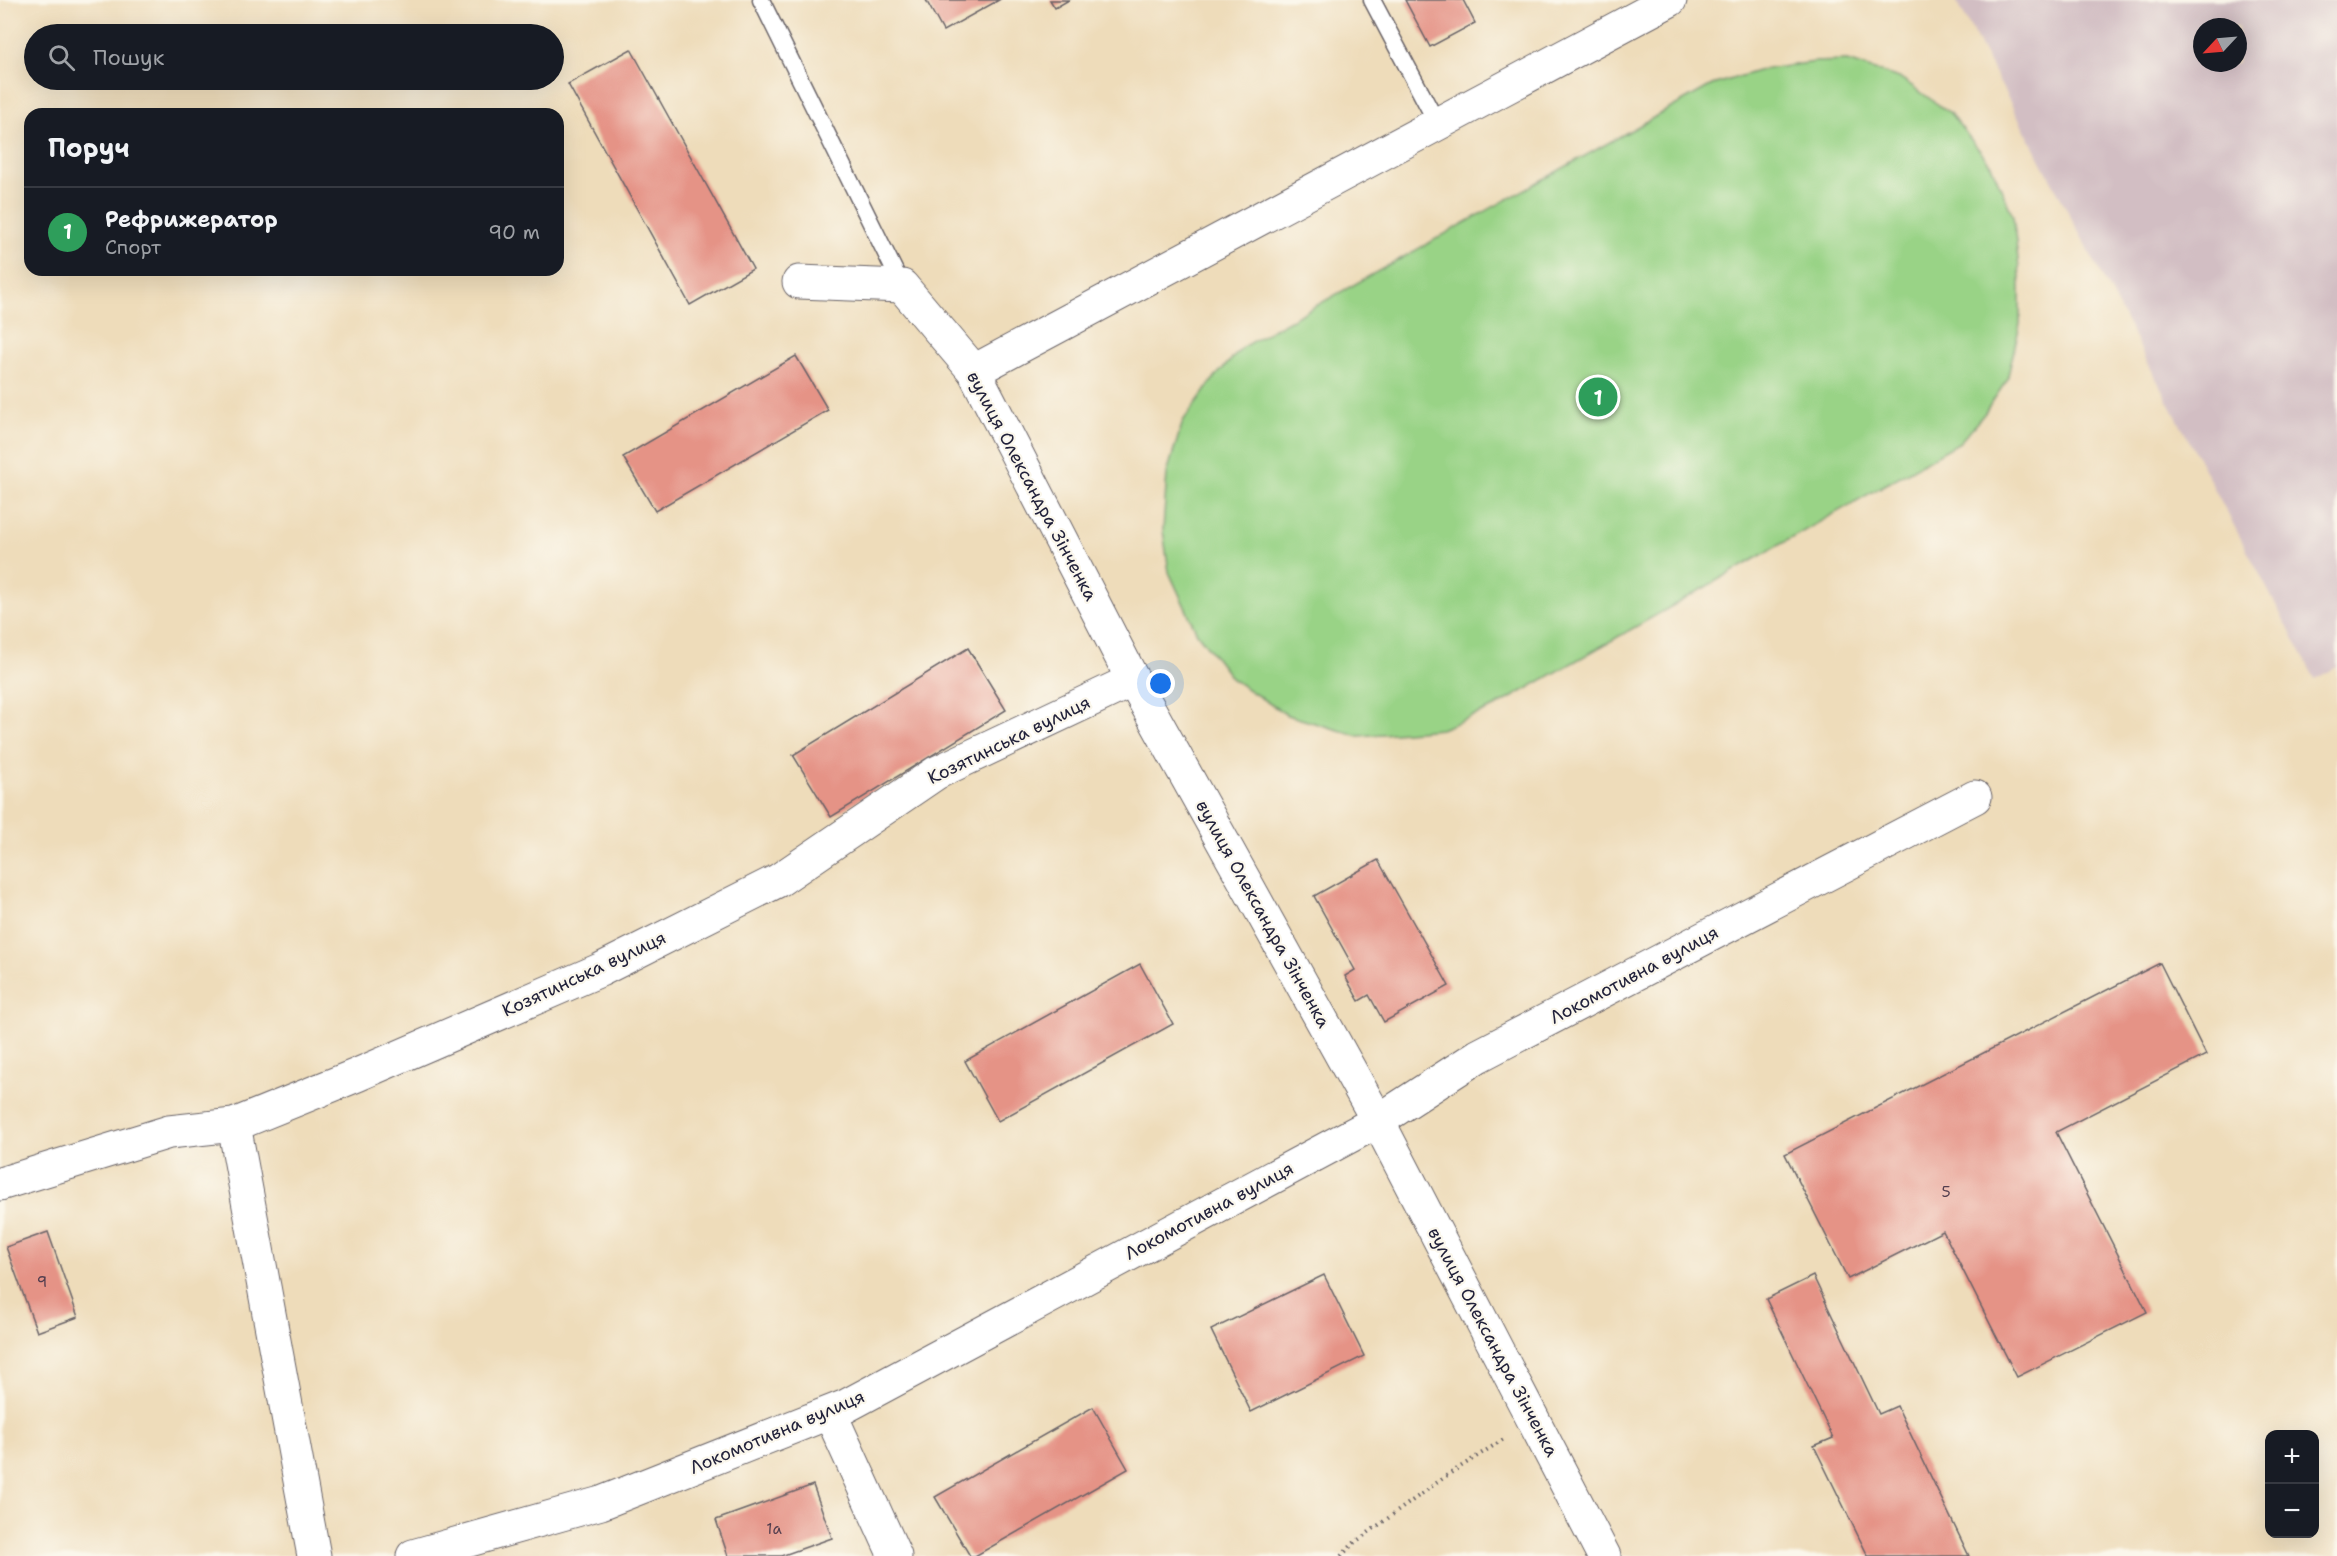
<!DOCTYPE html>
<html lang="uk">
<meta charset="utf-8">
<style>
body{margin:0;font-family:"Shantell Sans",sans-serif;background:#20242c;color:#f1f3f6}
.controls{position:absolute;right:18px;bottom:18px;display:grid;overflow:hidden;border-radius:12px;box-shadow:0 6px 24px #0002}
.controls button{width:54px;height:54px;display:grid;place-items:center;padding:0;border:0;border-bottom:2px solid #363941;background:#171b24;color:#f1f3f6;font:30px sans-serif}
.compass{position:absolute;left:2193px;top:18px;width:54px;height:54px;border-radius:50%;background:#171b24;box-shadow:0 6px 24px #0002;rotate:244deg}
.you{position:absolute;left:1161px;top:684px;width:21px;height:21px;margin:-15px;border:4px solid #fff;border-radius:50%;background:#1a73e8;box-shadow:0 0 0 9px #1a73e833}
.badge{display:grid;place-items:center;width:39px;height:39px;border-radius:50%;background:#d690ce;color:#fff;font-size:20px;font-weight:700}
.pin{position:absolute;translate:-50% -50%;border:3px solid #fff;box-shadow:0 2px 6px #0006}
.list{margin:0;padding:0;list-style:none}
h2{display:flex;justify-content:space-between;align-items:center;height:78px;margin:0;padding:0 24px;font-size:26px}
h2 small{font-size:20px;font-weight:400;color:#9ea1a6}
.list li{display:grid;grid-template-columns:39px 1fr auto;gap:18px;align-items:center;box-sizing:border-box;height:90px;padding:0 24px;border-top:2px solid #363941}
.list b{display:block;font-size:22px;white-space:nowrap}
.list p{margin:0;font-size:20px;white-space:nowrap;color:#9ea1a6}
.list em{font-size:20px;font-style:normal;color:#9ea1a6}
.icon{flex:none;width:33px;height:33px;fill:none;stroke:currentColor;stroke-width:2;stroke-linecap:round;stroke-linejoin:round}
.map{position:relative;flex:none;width:2337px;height:1556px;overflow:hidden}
.search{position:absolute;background:#171b24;box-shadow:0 6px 24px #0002;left:24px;top:24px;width:540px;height:66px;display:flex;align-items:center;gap:15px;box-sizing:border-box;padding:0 21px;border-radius:33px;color:#9ea1a6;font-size:22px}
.panel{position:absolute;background:#171b24;box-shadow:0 6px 24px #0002;left:24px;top:108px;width:540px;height:168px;border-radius:18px}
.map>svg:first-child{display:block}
.industrial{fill:#d2bec3;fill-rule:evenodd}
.green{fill:#99d386;stroke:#5e7a60;stroke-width:1.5}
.building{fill:#e59386}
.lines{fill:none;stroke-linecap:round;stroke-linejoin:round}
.lane-casing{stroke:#696367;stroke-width:19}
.street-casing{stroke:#696367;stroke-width:35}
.path{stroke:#696367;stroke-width:4;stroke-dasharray:1.5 4.5;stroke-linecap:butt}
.lane{stroke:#fff;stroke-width:16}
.street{stroke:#fff;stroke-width:33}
.labels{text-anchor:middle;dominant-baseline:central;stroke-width:4.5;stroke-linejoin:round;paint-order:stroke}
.number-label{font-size:15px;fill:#533e4e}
.street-label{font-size:18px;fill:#22223b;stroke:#fbf7ec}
</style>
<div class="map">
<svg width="2337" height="1556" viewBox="0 0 2337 1556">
<rect width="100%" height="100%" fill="#fbf7ec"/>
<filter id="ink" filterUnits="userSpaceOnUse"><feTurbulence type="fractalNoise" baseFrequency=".0167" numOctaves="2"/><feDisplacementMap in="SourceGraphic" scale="12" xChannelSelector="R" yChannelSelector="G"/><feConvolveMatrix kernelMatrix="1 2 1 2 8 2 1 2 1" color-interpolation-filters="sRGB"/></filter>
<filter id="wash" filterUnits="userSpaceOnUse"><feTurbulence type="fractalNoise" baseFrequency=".008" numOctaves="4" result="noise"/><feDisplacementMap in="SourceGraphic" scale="24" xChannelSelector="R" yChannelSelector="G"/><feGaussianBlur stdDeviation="1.35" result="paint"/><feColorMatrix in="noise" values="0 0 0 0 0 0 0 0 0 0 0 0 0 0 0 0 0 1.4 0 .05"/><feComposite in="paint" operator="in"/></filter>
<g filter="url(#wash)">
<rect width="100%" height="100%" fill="#eedcba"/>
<path class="industrial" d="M1956,0H2337V667L2315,679ZM2202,27H2238V63H2202Z"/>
<polygon class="green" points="1847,61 1902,79 1950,113 1991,165 2013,216 2020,277 2020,324 2007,380 1984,414 1960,442 1495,707 1441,729 1359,736 1287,715 1232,679 1197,633 1169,572 1163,530 1167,473 1183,421 1215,377 1244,346 1712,85 1761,70 1814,62"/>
<g id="blocks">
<g class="building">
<polygon points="926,0 999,0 943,31"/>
<polygon points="1050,0 1069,0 1055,8"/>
<polygon points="1405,0 1463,0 1475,23 1430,47"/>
<polygon points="631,49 753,269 690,305 568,84"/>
<polygon points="796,356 828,410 655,511 623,457"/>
<polygon points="968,648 1006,710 831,817 793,755"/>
<polygon points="1378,860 1449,986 1384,1022 1369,995 1359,1001 1345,976 1355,970 1314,896"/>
<polygon points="2160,963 2206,1055 2056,1132 2147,1312 2017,1377 1943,1231 1848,1279 1785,1154"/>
<polygon points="1140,964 1173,1024 998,1121 965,1061"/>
<polygon points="48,1232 78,1317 37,1332 6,1247"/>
<polygon points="1324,1275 1364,1356 1251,1412 1211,1330"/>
<polygon points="1813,1276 1879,1414 1897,1406 1969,1556 1868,1556 1814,1446 1833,1438 1766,1299"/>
<polygon points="1093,1407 1128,1469 975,1556 970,1556 935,1497"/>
<polygon points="813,1485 832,1538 781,1556 728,1556 716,1520"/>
</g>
</g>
</g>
<g filter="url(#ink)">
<use href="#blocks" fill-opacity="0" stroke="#696367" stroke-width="1.5"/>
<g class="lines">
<g class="lane-casing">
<g id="lane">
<polyline points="761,0 902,286"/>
<polyline points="1372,0 1438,125"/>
</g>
</g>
<g class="street-casing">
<g id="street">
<polyline points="799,282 902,286 974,371 1133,680 1378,1121 1604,1556"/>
<polyline points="974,371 1670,0"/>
<polyline points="234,1125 314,1556"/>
<polyline points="0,1184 169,1132 234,1125 357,1075 600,970 779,880 936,773 1133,680"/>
<polyline points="830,1413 895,1556"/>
<polyline points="413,1556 601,1503 846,1406 1378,1121 1478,1056 1975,797"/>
</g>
</g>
<polyline class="path" points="1341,1556 1354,1543 1446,1476 1504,1439"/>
<use href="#lane" class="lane"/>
<use href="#street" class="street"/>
</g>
</g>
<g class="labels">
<g class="number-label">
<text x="1946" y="1192">5</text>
<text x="42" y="1282">9</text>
<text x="774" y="1529">1а</text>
</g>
<g class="street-label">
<text transform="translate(1032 486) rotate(62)">вулиця Олександра Зінченка</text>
<text transform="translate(1009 740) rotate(-26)">Козятинська вулиця</text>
<text transform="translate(1263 914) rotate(61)">вулиця Олександра Зінченка</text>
<text transform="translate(584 974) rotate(-25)">Козятинська вулиця</text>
<text transform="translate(1634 975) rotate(-28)">Локомотивна вулиця</text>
<text transform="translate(1209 1211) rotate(-28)">Локомотивна вулиця</text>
<text transform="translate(1493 1342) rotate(62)">вулиця Олександра Зінченка</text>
<text transform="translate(777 1432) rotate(-23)">Локомотивна вулиця</text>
</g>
</g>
</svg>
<div class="controls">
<button>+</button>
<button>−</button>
</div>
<svg class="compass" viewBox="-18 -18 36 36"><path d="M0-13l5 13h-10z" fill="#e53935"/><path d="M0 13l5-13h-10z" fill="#9ea1a6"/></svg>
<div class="you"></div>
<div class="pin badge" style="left:1598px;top:397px;background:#2e9e5b">1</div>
<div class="search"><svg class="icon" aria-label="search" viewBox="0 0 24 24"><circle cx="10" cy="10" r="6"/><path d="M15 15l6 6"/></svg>Пошук</div>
<section class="panel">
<h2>Поруч<small></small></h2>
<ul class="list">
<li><span class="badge" style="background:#2e9e5b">1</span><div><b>Рефрижератор</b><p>Спорт</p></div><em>90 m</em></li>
</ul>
</section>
</div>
